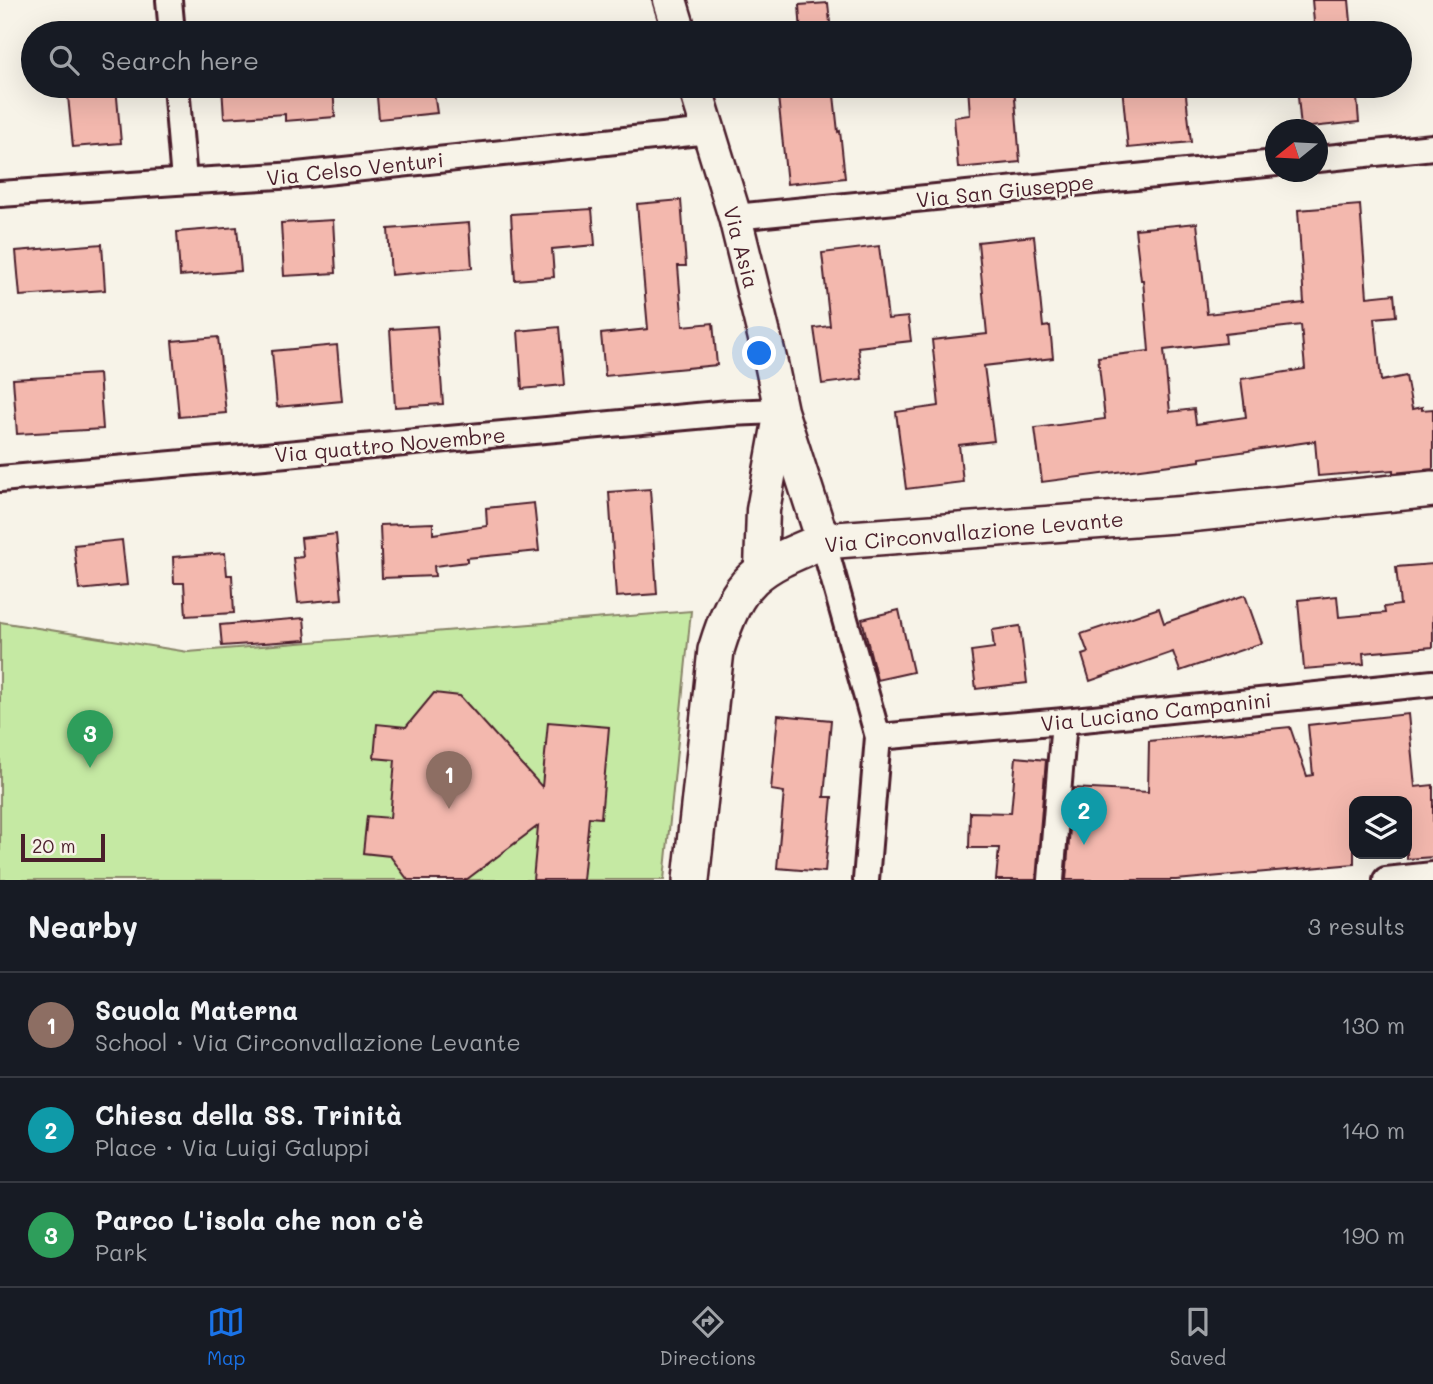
<!DOCTYPE html>
<meta charset="utf-8">
<style>
body{margin:0;font-family:Mali,sans-serif;background:#242831;color:#f1f3f6}
.controls{position:absolute;right:21px;bottom:21px;display:grid;overflow:hidden;border-radius:14px;box-shadow:0 7px 28px #0002}
.controls button{width:63px;height:63px;display:grid;place-items:center;padding:0;border:0;border-bottom:2px solid #363941;background:#171b24;color:#f1f3f6;font:35px sans-serif}
.compass{position:absolute;left:1265px;top:119px;width:63px;height:63px;border-radius:50%;background:#171b24;box-shadow:0 7px 28px #0002;rotate:252deg}
.scale{position:absolute;left:21px;bottom:18px;width:84px;box-sizing:border-box;padding-left:7px;border:4px solid #4a1f2b;border-top:0;font-size:19px;line-height:24px;white-space:nowrap;color:#4a1f2b;-webkit-text-stroke:5px #f7f3e8;paint-order:stroke}
.you{position:absolute;left:760px;top:354px;width:24px;height:24px;margin:-18px;border:5px solid #fff;border-radius:50%;background:#1a73e8;box-shadow:0 0 0 10px #1a73e833}
.badge{display:grid;place-items:center;width:46px;height:46px;border-radius:50%;background:#1a73e8;color:#fff;font-size:23px;font-weight:700}
.pin{position:absolute;translate:-50% -58px;filter:drop-shadow(0 2px 4px #0008)}
.pin::after{content:'';position:absolute;top:37px;width:24px;height:21px;background:inherit;clip-path:polygon(0 0,100% 0,50% 100%)}
.list{margin:0;padding:0;list-style:none}
h2{display:flex;justify-content:space-between;align-items:center;height:91px;margin:0;padding:0 28px;font-size:30px}
h2 small{font-size:23px;font-weight:400;color:#9ea1a6}
.list li{display:grid;grid-template-columns:46px 1fr auto;gap:21px;align-items:center;box-sizing:border-box;height:105px;padding:0 28px;border-top:2px solid #363941}
.list b{display:block;font-size:26px;white-space:nowrap}
.list p{margin:0;font-size:23px;white-space:nowrap;color:#9ea1a6}
.list em{font-size:23px;font-style:normal;color:#9ea1a6}
.icon{flex:none;width:38px;height:38px;fill:none;stroke:currentColor;stroke-width:2;stroke-linecap:round;stroke-linejoin:round}
.map{position:relative;flex:none;width:1433px;height:880px;overflow:hidden}
.search{position:absolute;background:#171b24;box-shadow:0 7px 28px #0002;left:21px;right:21px;top:21px;height:77px;display:flex;align-items:center;gap:18px;box-sizing:border-box;padding:0 24px;border-radius:38px;color:#9ea1a6;font-size:26px}
.sheet{height:406px;background:#171b24}
nav{display:flex;justify-content:space-around;align-items:center;box-sizing:border-box;height:98px;border-top:2px solid #363941;background:#171b24;font-size:19px;color:#9ea1a6}
nav a{display:grid;justify-items:center;gap:4px}
nav .on{color:#1a73e8}
.map>svg:first-child{display:block}
.green{fill:#c5e9a3;stroke:#888467;stroke-width:2}
.building{fill:#f3b8ae;stroke:#4a1f2b;stroke-width:2;fill-rule:evenodd}
.lines{fill:none;stroke-linecap:round;stroke-linejoin:round}
.minor-casing{stroke:#4a1f2b;stroke-width:30}
.tertiary-casing{stroke:#4a1f2b;stroke-width:37}
.secondary-casing{stroke:#4a1f2b;stroke-width:40}
.minor{stroke:#f7f3e8;stroke-width:24}
.tertiary{stroke:#f7f3e8;stroke-width:32}
.secondary{stroke:#f7f3e8;stroke-width:35}
.labels{text-anchor:middle;dominant-baseline:central;stroke-width:5;stroke-linejoin:round;paint-order:stroke}
.street-label{font-size:21px;fill:#4a1f2b;stroke:#f7f3e8}
</style>
<div class="map">
<svg width="1433" height="880" viewBox="0 0 1433 880">
<rect width="100%" height="100%" fill="#f7f3e8"/>
<filter id="ink" filterUnits="userSpaceOnUse"><feTurbulence type="fractalNoise" baseFrequency=".0143" numOctaves="2"/><feDisplacementMap in="SourceGraphic" scale="14" xChannelSelector="R" yChannelSelector="G"/><feConvolveMatrix kernelMatrix="1 2 1 2 8 2 1 2 1" color-interpolation-filters="sRGB"/></filter>
<g filter="url(#ink)">
<polygon class="green" points="691,611 664,880 0,880 0,622 188,652"/>
<g class="building">
<polygon points="1312,0 1349,0 1352,33 1315,33"/>
<polygon points="828,3 831,33 801,33 799,5"/>
<polygon points="67,86 116,86 121,143 73,147"/>
<polygon points="222,86 333,86 335,117 285,121 285,114 224,118"/>
<polygon points="376,86 433,86 437,113 379,119"/>
<polygon points="777,86 833,86 838,132 840,131 845,178 787,184"/>
<polygon points="968,86 1014,86 1020,162 958,168 954,117 970,115"/>
<polygon points="1122,86 1185,86 1191,142 1128,148"/>
<polygon points="1297,86 1356,86 1359,122 1301,128"/>
<polygon points="681,200 686,266 678,266 683,326 713,323 717,365 605,376 601,334 648,329 637,204"/>
<path d="M1360,205L1367,297L1394,294L1396,316L1375,318L1381,381L1406,376L1412,409L1422,407V410L1433,409V469L1393,473V470L1318,476L1315,441L1200,458V461L1042,482L1035,428L1105,419L1098,357L1149,351L1143,280H1141L1135,229L1197,223L1207,314L1304,303L1298,210ZM1301,325L1305,369L1241,379L1246,417L1196,424L1194,409L1170,412L1164,350L1226,343L1225,334Z"/>
<polygon points="592,209 595,245 552,249 554,277 515,280 511,214"/>
<polygon points="333,220 336,273 284,276 281,223"/>
<polygon points="469,223 472,268 391,275 388,229"/>
<polygon points="237,227 241,271 180,276 177,232"/>
<polygon points="1034,236 1043,327 1050,326 1053,358 984,366 994,441 959,445 963,482 906,489 896,412 939,406 932,340 987,334 978,242"/>
<polygon points="102,244 105,290 20,296 16,251"/>
<polygon points="879,246 888,319 908,317 911,341 858,347 862,379 822,384 814,328 830,326 822,253"/>
<polygon points="437,326 443,404 395,407 390,329"/>
<polygon points="559,327 564,385 522,389 518,331"/>
<polygon points="218,337 226,413 179,417 172,341"/>
<polygon points="337,345 342,401 277,407 272,351"/>
<polygon points="99,374 103,429 17,434 13,379"/>
<polygon points="650,489 657,594 616,597 609,492"/>
<polygon points="534,503 539,551 467,558 467,562 434,566 435,576 382,578 380,525 433,523 433,534 487,526 486,508"/>
<polygon points="336,534 342,599 298,603 293,558 303,557 301,538"/>
<polygon points="122,540 127,585 79,590 74,545"/>
<polygon points="225,553 227,575 232,575 234,613 186,616 184,583 174,583 173,557"/>
<polygon points="1433,564 1433,647 1363,653 1364,664 1304,669 1298,600 1337,596 1339,617 1385,613 1384,607 1400,605 1396,567"/>
<polygon points="1245,595 1262,643 1180,671 1173,652 1090,681 1082,655 1088,653 1081,634 1159,608 1164,623"/>
<polygon points="899,610 913,672 877,680 862,619"/>
<polygon points="304,618 306,640 222,646 220,625"/>
<polygon points="1020,626 1027,683 976,689 971,651 994,648 992,630"/>
<polygon points="434,693 460,696 542,787 548,722 609,727 601,818 589,817 583,880 533,880 538,826 466,880 408,880 390,856 363,853 367,816 390,818 395,760 374,758 377,724 406,727"/>
<polygon points="1408,714 1415,787 1433,785 1433,857 1407,859 1407,801 1354,801 1354,864 1176,880 1066,880 1073,788 1148,792 1149,741 1290,727 1307,776 1313,775 1308,725"/>
<polygon points="778,715 831,720 824,797 832,797 825,872 777,868 784,792 771,790"/>
<polygon points="1016,757 1046,760 1036,880 996,880 999,848 969,848 970,812 1011,813"/>
</g>
<g class="lines">
<g class="minor-casing">
<g id="minor">
<polyline points="169,0 172,33"/>
<polyline points="176,86 184,181"/>
<polyline points="1318,159 1433,147"/>
<polyline points="0,194 176,182 297,175 709,131"/>
<polyline points="735,217 1276,163"/>
<polyline points="0,479 265,456 729,413 781,411"/>
<polyline points="823,541 878,737 866,880"/>
<polyline points="878,737 1064,721 1433,683"/>
<polyline points="1051,880 1064,721"/>
<polyline points="1386,880 1433,875"/>
</g>
</g>
<g class="tertiary-casing">
<g id="tertiary">
<polyline points="670,0 680,33"/>
<polyline points="695,86 735,217 771,363 781,411 823,541"/>
<polyline points="761,570 763,510 780,416"/>
</g>
</g>
<g class="secondary-casing">
<path id="secondary" d="M691,880L716,650C738,578 756,568 823,541L1188,514L1433,489"/>
</g>
<use href="#minor" class="minor"/>
<use href="#tertiary" class="tertiary"/>
<use href="#secondary" class="secondary"/>
</g>
</g>
<g class="labels">
<g class="street-label">
<text transform="translate(355 168) rotate(-6)">Via Celso Venturi</text>
<text transform="translate(1005 190) rotate(-6)">Via San Giuseppe</text>
<text transform="translate(742 247) rotate(75)">Via Asia</text>
<text transform="translate(390 444) rotate(-5)">Via quattro Novembre</text>
<text transform="translate(974 531) rotate(-5)">Via Circonvallazione Levante</text>
<text transform="translate(1156 711) rotate(-6)">Via Luciano Campanini</text>
</g>
</g>
</svg>
<div class="controls">
<button><svg class="icon" aria-label="layers" viewBox="0 0 24 24"><path d="M12 4l9 5-9 5-9-5zM3 14l9 5 9-5"/></svg></button>
</div>
<svg class="compass" viewBox="-18 -18 36 36"><path d="M0-13l5 13h-10z" fill="#e53935"/><path d="M0 13l5-13h-10z" fill="#9ea1a6"/></svg>
<div class="scale">20 m</div>
<div class="you"></div>
<div class="pin badge" style="left:449px;top:809px;background:#8d6e63">1</div>
<div class="pin badge" style="left:1084px;top:845px;background:#0f9aa8">2</div>
<div class="pin badge" style="left:90px;top:768px;background:#2e9e5b">3</div>
<div class="search"><svg class="icon" aria-label="search" viewBox="0 0 24 24"><circle cx="10" cy="10" r="6"/><path d="M15 15l6 6"/></svg>Search here</div>
</div>
<section class="sheet">
<h2>Nearby<small>3 results</small></h2>
<ul class="list">
<li><span class="badge" style="background:#8d6e63">1</span><div><b>Scuola Materna</b><p>School · Via Circonvallazione Levante</p></div><em>130 m</em></li>
<li><span class="badge" style="background:#0f9aa8">2</span><div><b>Chiesa della SS. Trinità</b><p>Place · Via Luigi Galuppi</p></div><em>140 m</em></li>
<li><span class="badge" style="background:#2e9e5b">3</span><div><b>Parco L'isola che non c'è</b><p>Park</p></div><em>190 m</em></li>
</ul>
</section>
<nav>
<a class="on"><svg class="icon" aria-label="map" viewBox="0 0 24 24"><path d="M3 6l6-2 6 2 6-2v14l-6 2-6-2-6 2zM9 4v14M15 6v14"/></svg>Map</a>
<a><svg class="icon" aria-label="directions" viewBox="0 0 24 24"><path d="M12 3l9 9-9 9-9-9zM9 14v-3h6M13 9l2 2-2 2"/></svg>Directions</a>
<a><svg class="icon" aria-label="saved" viewBox="0 0 24 24"><path d="M7 4h10v16l-5-4-5 4z"/></svg>Saved</a>
</nav>
